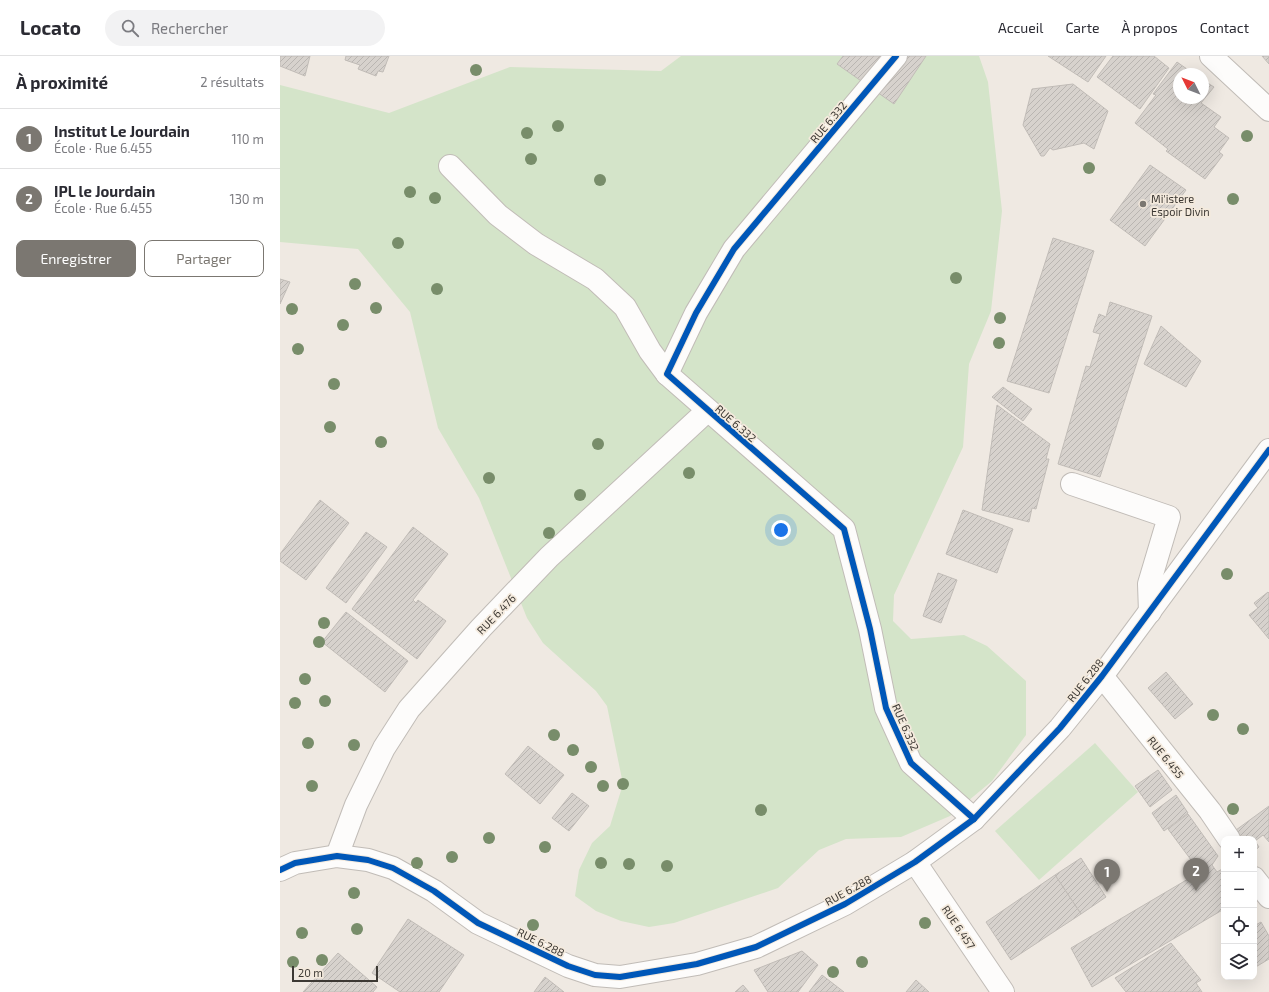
<!DOCTYPE html>
<html lang="fr">
<meta charset="utf-8">
<style>
body{margin:0;font-family:"Exo 2",sans-serif;background:#f2f2f3;color:#2b2b33}
.controls{position:absolute;right:12px;bottom:12px;display:grid;overflow:hidden;border-radius:8px;box-shadow:0 4px 16px #0002}
.controls button{width:36px;height:36px;display:grid;place-items:center;padding:0;border:0;border-bottom:1px solid #e1e1e2;background:#fff;color:#2b2b33;font:20px sans-serif}
.compass{position:absolute;left:893px;top:12px;width:36px;height:36px;border-radius:50%;background:#fff;box-shadow:0 4px 16px #0002;rotate:312deg}
.scale{position:absolute;left:12px;bottom:10px;width:86px;box-sizing:border-box;padding-left:4px;border:2px solid #3d3934;border-top:0;font-size:11px;line-height:14px;white-space:nowrap;color:#3d3934;-webkit-text-stroke:3px #f4eadd;paint-order:stroke}
.you{position:absolute;left:501px;top:474px;width:14px;height:14px;margin:-10px;border:3px solid #fff;border-radius:50%;background:#1a73e8;box-shadow:0 0 0 6px #1a73e833}
.badge{display:grid;place-items:center;width:26px;height:26px;border-radius:50%;background:#7b7771;color:#fff;font-size:13px;font-weight:700}
.pin{position:absolute;translate:-50% -33px;filter:drop-shadow(0 1px 2px #0008)}
.pin::after{content:'';position:absolute;top:21px;width:14px;height:12px;background:inherit;clip-path:polygon(0 0,100% 0,50% 100%)}
.list{margin:0;padding:0;list-style:none}
h2{display:flex;justify-content:space-between;align-items:center;height:52px;margin:0;padding:0 16px;font-size:17px}
h2 small{font-size:13px;font-weight:400;color:#7c7c81}
.list li{display:grid;grid-template-columns:26px 1fr auto;gap:12px;align-items:center;box-sizing:border-box;height:60px;padding:0 16px;border-top:1px solid #e1e1e2}
.list b{display:block;font-size:15px;white-space:nowrap}
.list p{margin:0;font-size:13px;white-space:nowrap;color:#7c7c81}
.list em{font-size:13px;font-style:normal;color:#7c7c81}
.actions{display:flex;gap:8px;padding:12px 16px}
.actions a{flex:1;padding:9px 0;border:1px solid #7b7771;border-radius:8px;text-align:center;font-size:14px;color:#7b7771}
.actions .main{background:#7b7771;color:#fff}
.icon{flex:none;width:22px;height:22px;fill:none;stroke:currentColor;stroke-width:2;stroke-linecap:round;stroke-linejoin:round}
.map{position:relative;flex:none;width:989px;height:936px;overflow:hidden}
header{display:flex;align-items:center;gap:24px;box-sizing:border-box;height:56px;padding:0 20px;background:#fff;border-bottom:1px solid #e1e1e2}
header strong{font-size:19px}
nav{display:flex;gap:22px;margin-inline-start:auto;font-size:14px}
.search{width:280px;height:36px;background:#f2f2f3;display:flex;align-items:center;gap:10px;box-sizing:border-box;padding:0 14px;border-radius:22px;color:#7c7c81;font-size:15px}
main{display:flex}
aside{flex:1;background:#fff}
.map>svg:first-child{display:block}
.green{fill:#d4e4c9}
.building{fill:url(#building-hatch);stroke:#c1bcb7}
.lines{fill:none;stroke-linecap:round;stroke-linejoin:round}
.minor-casing{stroke:#c1bcb7;stroke-width:24}
.minor{stroke:#fdfcfb;stroke-width:22}
.cycleway-casing{stroke:#f4eadd;stroke-width:8}
.cycleway{stroke:#0057b8;stroke-width:6}
.tree{fill:#788d6a}
.poi-dot{fill:#7b7771;stroke:#f4eadd;stroke-width:1.5}
.labels{text-anchor:middle;dominant-baseline:central;stroke-width:3.5;stroke-linejoin:round;paint-order:stroke}
.street-label{font-size:11px;fill:#3d3934;stroke:#f4eadd}
.poi-label{font-size:11px;fill:#3d3934;stroke:#f4eadd;text-anchor:start}
</style>
<header>
<strong>Locato</strong>
<div class="search"><svg class="icon" aria-label="search" viewBox="0 0 24 24"><circle cx="10" cy="10" r="6"/><path d="M15 15l6 6"/></svg>Rechercher</div>
<nav><a>Accueil</a><a>Carte</a><a>À propos</a><a>Contact</a></nav>
</header>
<main>
<aside>
<h2>À proximité<small>2 résultats</small></h2>
<ul class="list">
<li><span class="badge">1</span><div><b>Institut Le Jourdain</b><p>École · Rue 6.455</p></div><em>110 m</em></li>
<li><span class="badge">2</span><div><b>IPL le Jourdain</b><p>École · Rue 6.455</p></div><em>130 m</em></li>
</ul>
<div class="actions"><a class="main">Enregistrer</a><a>Partager</a></div>
</aside>
<div class="map">
<svg width="989" height="936" viewBox="0 0 989 936">
<defs>
<pattern id="building-hatch" width="6" height="6" patternUnits="userSpaceOnUse"><rect width="6" height="6" fill="#d7d2cd"/><path d="M-1 1l2-2M0 6l6-6M5 7l2-2" fill="none" stroke="#b9b5b1"/></pattern>
</defs>
<rect width="100%" height="100%" fill="#efe9e2"/>
<g class="green">
<polygon points="401,0 699,0 708,26 722,155 711,255 689,308 683,391 614,539 613,565 631,583 684,579 707,590 746,625 746,679 712,725 670,760 621,781 566,783 539,794 498,832 394,867 369,871 341,865 316,855 295,840 299,814 312,787 330,770 343,728 327,650 316,635 263,587 247,562 199,442 158,372 130,256 78,193 0,186 0,29 109,57 230,11 381,15"/>
<polygon points="815,687 858,736 759,824 715,775"/>
</g>
<g class="building">
<polygon points="0,0 30,0 25,20 0,10"/>
<polygon points="66,0 109,0 103,16 98,15 96,20 78,13 80,9 65,4"/>
<polygon points="563,0 646,0 614,48 557,8"/>
<polygon points="768,0 826,0 808,26"/>
<polygon points="833,0 874,0 889,12 860,53 817,21"/>
<polygon points="982,0 989,0 989,8"/>
<polygon points="897,6 914,18 899,18 899,42 923,42 923,24 934,31 921,47 941,61 934,71 949,82 939,96 943,99 925,123 886,95 888,93 855,67 876,39 873,38"/>
<polygon points="793,28 828,55 814,93 804,87 773,94 770,92 764,100 761,100 743,69 752,33"/>
<polygon points="870,109 906,134 865,190 830,164"/>
<polygon points="773,182 814,195 769,337 727,325"/>
<polygon points="0,223 10,226 0,248"/>
<polygon points="830,246 872,260 820,421 778,408 806,310 810,311 820,278 813,276 819,258 826,261"/>
<polygon points="881,270 921,305 906,331 864,308"/>
<polygon points="723,331 752,353 743,365 712,341"/>
<polygon points="717,349 770,388 766,403 769,403 756,453 752,452 749,466 702,454"/>
<polygon points="40,444 69,467 26,524 0,505 0,498"/>
<polygon points="683,454 733,473 717,517 666,498"/>
<polygon points="133,471 168,498 133,544 136,547 138,544 166,565 137,603 72,553"/>
<polygon points="86,476 107,491 66,547 46,532"/>
<polygon points="658,517 677,524 661,567 643,560"/>
<polygon points="988,536 989,537 989,583 969,559 978,552 974,547"/>
<polygon points="66,556 128,605 105,636 42,586"/>
<polygon points="886,616 913,648 895,663 868,632"/>
<polygon points="248,690 284,719 260,748 225,718"/>
<polygon points="878,714 892,734 870,751 855,730"/>
<polygon points="292,737 309,750 289,775 272,762"/>
<polygon points="896,739 908,757 884,775 872,757"/>
<polygon points="989,750 989,786 983,779 975,785 979,791 974,795 974,783 963,783 956,774"/>
<polygon points="908,758 938,800 932,809 937,816 944,812 944,853 812,931 791,892 920,816 888,773"/>
<polygon points="801,802 826,841 801,858 775,819"/>
<polygon points="775,819 801,858 731,904 706,866"/>
<polygon points="128,863 184,899 159,936 120,936 92,917"/>
<polygon points="981,866 989,880 989,903 974,912 974,870"/>
<polygon points="891,887 921,924 916,927 922,936 846,936 835,922"/>
<polygon points="522,895 538,909 518,936 488,936 474,914"/>
<polygon points="58,897 97,931 93,936 23,936"/>
<polygon points="542,919 564,936 529,936"/>
<polygon points="265,921 284,936 254,936"/>
<polygon points="636,924 649,936 626,936"/>
<polygon points="463,929 469,936 455,936"/>
</g>
<g class="lines">
<g class="minor-casing">
<g id="minor">
<polyline points="616,0 454,193 416,257 387,318 564,473 590,573 606,652 631,707 694,763"/>
<polyline points="931,0 989,54"/>
<polyline points="170,110 218,159 256,188 315,223 345,251 370,295 387,318"/>
<polyline points="792,428 889,461 869,528 870,556"/>
<polyline points="822,620 930,755 949,783"/>
<polyline points="57,800 76,749 104,692 129,653 201,572 269,501 427,355"/>
<polyline points="635,806 723,936"/>
<polyline points="0,814 15,807 57,800 88,804 113,812 154,835 198,867 288,910 315,919 340,921 417,908 476,891 565,848 635,806 694,763 780,672 822,620 989,394"/>
<polyline points="974,822 989,841"/>
</g>
</g>
<use href="#minor" class="minor"/>
<g class="cycleway-casing">
<g id="cycleway">
<polyline points="616,0 454,193 416,257 387,318 564,473 590,573 606,652 631,707 694,763"/>
<polyline points="0,814 15,807 57,800 88,804 113,812 154,835 198,867 288,910 315,919 340,921 417,908 476,891 565,848 635,806 694,763 780,672 822,620 989,394"/>
</g>
</g>
<use href="#cycleway" class="cycleway"/>
</g>
<g class="tree">
<circle cx="196" cy="14" r="6"/>
<circle cx="278" cy="70" r="6"/>
<circle cx="247" cy="77" r="6"/>
<circle cx="967" cy="80" r="6"/>
<circle cx="251" cy="103" r="6"/>
<circle cx="809" cy="112" r="6"/>
<circle cx="320" cy="124" r="6"/>
<circle cx="130" cy="136" r="6"/>
<circle cx="155" cy="142" r="6"/>
<circle cx="953" cy="143" r="6"/>
<circle cx="118" cy="187" r="6"/>
<circle cx="676" cy="222" r="6"/>
<circle cx="75" cy="228" r="6"/>
<circle cx="157" cy="233" r="6"/>
<circle cx="96" cy="252" r="6"/>
<circle cx="12" cy="253" r="6"/>
<circle cx="720" cy="262" r="6"/>
<circle cx="63" cy="269" r="6"/>
<circle cx="719" cy="287" r="6"/>
<circle cx="18" cy="293" r="6"/>
<circle cx="54" cy="328" r="6"/>
<circle cx="50" cy="371" r="6"/>
<circle cx="101" cy="386" r="6"/>
<circle cx="318" cy="388" r="6"/>
<circle cx="409" cy="417" r="6"/>
<circle cx="209" cy="422" r="6"/>
<circle cx="300" cy="439" r="6"/>
<circle cx="269" cy="477" r="6"/>
<circle cx="947" cy="518" r="6"/>
<circle cx="44" cy="567" r="6"/>
<circle cx="39" cy="586" r="6"/>
<circle cx="25" cy="623" r="6"/>
<circle cx="45" cy="645" r="6"/>
<circle cx="15" cy="647" r="6"/>
<circle cx="933" cy="659" r="6"/>
<circle cx="963" cy="673" r="6"/>
<circle cx="274" cy="679" r="6"/>
<circle cx="28" cy="687" r="6"/>
<circle cx="74" cy="689" r="6"/>
<circle cx="293" cy="694" r="6"/>
<circle cx="311" cy="711" r="6"/>
<circle cx="343" cy="728" r="6"/>
<circle cx="32" cy="730" r="6"/>
<circle cx="323" cy="730" r="6"/>
<circle cx="953" cy="753" r="6"/>
<circle cx="481" cy="754" r="6"/>
<circle cx="209" cy="782" r="6"/>
<circle cx="265" cy="791" r="6"/>
<circle cx="172" cy="801" r="6"/>
<circle cx="137" cy="807" r="6"/>
<circle cx="321" cy="807" r="6"/>
<circle cx="349" cy="808" r="6"/>
<circle cx="387" cy="810" r="6"/>
<circle cx="74" cy="837" r="6"/>
<circle cx="645" cy="867" r="6"/>
<circle cx="253" cy="869" r="6"/>
<circle cx="77" cy="873" r="6"/>
<circle cx="22" cy="877" r="6"/>
<circle cx="42" cy="904" r="6"/>
<circle cx="13" cy="906" r="6"/>
<circle cx="582" cy="906" r="6"/>
<circle cx="553" cy="916" r="6"/>
</g>
<circle class="poi-dot" cx="863" cy="148" r="4"/>
<g class="labels">
<g class="street-label">
<text transform="translate(548 66) rotate(-50)">RUE 6.332</text>
<text transform="translate(456 367) rotate(41)">RUE 6.332</text>
<text transform="translate(216 558) rotate(-46)">RUE 6.476</text>
<text transform="translate(805 624) rotate(-52)">RUE 6.288</text>
<text transform="translate(626 671) rotate(66)">RUE 6.332</text>
<text transform="translate(886 701) rotate(51)">RUE 6.455</text>
<text transform="translate(568 834) rotate(-29)">RUE 6.288</text>
<text transform="translate(679 871) rotate(56)">RUE 6.457</text>
<text transform="translate(261 886) rotate(26)">RUE 6.288</text>
</g>
<g class="poi-label">
<text x="871" y="142">Mi'istere<tspan x="871" dy="13">Espoir Divin</tspan></text>
</g>
</g>
</svg>
<div class="controls">
<button>+</button>
<button>−</button>
<button><svg class="icon" aria-label="locate" viewBox="0 0 24 24"><circle cx="12" cy="12" r="6"/><path d="M12 2v4M12 18v4M2 12h4M18 12h4"/></svg></button>
<button><svg class="icon" aria-label="layers" viewBox="0 0 24 24"><path d="M12 4l9 5-9 5-9-5zM3 14l9 5 9-5"/></svg></button>
</div>
<svg class="compass" viewBox="-18 -18 36 36"><path d="M0-13l5 13h-10z" fill="#e53935"/><path d="M0 13l5-13h-10z" fill="#7c7c81"/></svg>
<div class="scale">20 m</div>
<div class="you"></div>
<div class="pin badge" style="left:827px;top:836px">1</div>
<div class="pin badge" style="left:916px;top:835px">2</div>
</div>
</main>
